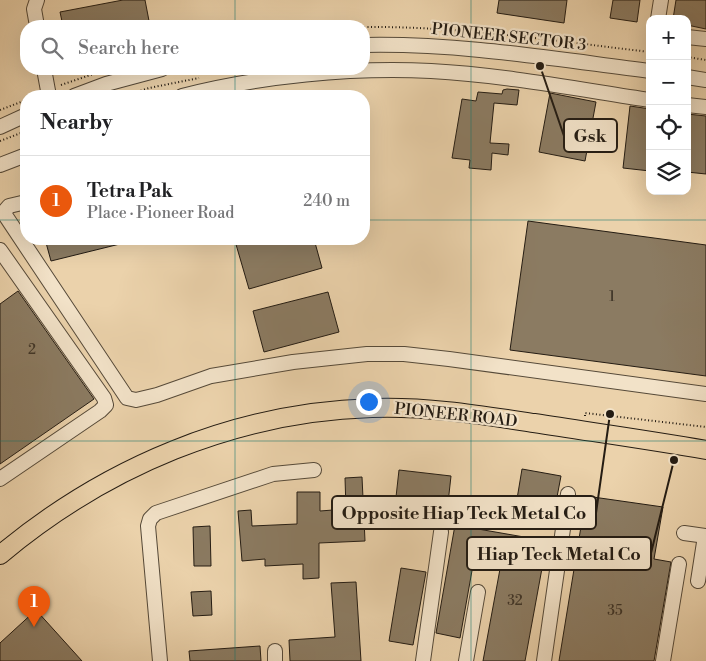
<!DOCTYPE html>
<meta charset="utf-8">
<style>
body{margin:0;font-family:"Libre Bodoni",serif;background:#f2f2f2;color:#202124}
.controls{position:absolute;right:15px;top:15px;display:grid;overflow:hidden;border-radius:10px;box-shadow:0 5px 20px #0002}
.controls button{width:45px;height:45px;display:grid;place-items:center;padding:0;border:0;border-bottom:1px solid #e0e0e0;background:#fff;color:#202124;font:25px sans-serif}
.you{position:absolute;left:368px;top:401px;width:18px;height:18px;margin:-12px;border:4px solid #fff;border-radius:50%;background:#1a73e8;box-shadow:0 0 0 8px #1a73e833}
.badge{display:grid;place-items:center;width:32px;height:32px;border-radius:50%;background:#ea580c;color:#fff;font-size:16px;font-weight:700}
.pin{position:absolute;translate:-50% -41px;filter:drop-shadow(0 1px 2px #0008)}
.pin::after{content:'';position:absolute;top:26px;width:18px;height:15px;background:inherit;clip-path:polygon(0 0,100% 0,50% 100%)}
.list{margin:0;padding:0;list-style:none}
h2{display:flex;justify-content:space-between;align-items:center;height:65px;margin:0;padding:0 20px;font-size:21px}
h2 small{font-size:16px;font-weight:400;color:#757577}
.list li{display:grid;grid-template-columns:32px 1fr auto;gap:15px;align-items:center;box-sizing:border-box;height:90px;padding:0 20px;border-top:1px solid #e0e0e0}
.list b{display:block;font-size:19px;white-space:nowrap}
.list p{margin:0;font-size:16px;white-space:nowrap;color:#757577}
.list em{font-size:16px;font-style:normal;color:#757577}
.icon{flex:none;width:28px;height:28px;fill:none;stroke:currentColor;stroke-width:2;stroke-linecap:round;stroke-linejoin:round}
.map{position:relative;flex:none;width:706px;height:661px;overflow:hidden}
.search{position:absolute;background:#fff;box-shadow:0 5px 20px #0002;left:20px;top:20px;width:350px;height:55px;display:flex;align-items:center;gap:12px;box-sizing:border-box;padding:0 18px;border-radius:20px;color:#757577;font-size:19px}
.panel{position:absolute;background:#fff;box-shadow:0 5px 20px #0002;left:20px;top:90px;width:350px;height:155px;border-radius:20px}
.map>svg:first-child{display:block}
.building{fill:#8b7b62;stroke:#241c13}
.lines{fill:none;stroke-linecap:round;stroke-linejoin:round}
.minor-casing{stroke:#564a39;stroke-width:16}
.major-casing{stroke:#241c13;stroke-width:20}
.path{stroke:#241c13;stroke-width:2;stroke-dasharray:1 2.5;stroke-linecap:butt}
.minor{stroke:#f2e2c8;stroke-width:14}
.major{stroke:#ebd2ab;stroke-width:18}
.grid{fill:none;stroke:#0f766e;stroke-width:1;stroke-opacity:0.55}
.labels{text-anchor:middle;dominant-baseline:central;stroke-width:4.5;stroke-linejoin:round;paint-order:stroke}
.number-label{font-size:14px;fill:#3e3427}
.street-label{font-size:16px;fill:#241c13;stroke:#f2e2c8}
.leader{fill:none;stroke:#241c13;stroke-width:2}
.callout-dot{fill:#241c13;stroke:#f2e2c8;stroke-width:2}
.callout{fill:#f2e2c8;stroke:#241c13;stroke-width:2}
.callout-label{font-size:18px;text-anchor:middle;font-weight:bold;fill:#241c13}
</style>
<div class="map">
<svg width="706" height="661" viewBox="0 0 706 661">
<rect width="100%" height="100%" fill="#ebd2ab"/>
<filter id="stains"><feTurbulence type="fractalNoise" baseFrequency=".004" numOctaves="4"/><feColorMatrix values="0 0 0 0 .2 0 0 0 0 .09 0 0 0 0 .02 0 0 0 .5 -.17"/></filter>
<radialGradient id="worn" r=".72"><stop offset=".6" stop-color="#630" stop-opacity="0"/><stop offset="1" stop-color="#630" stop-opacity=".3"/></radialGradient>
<g class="building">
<polygon points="123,0 145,0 150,26 63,26 60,12"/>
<polygon points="499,0 567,0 564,23 497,13"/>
<polygon points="613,0 640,0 637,22 610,18"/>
<polygon points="676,0 706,0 706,29 687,25 687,19 673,19"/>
<polygon points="507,89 519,90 517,105 494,103 490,143 509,144 508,155 492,153 491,170 469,168 470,160 452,158 462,99 476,101 478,92 502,94 503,90"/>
<polygon points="550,93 596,102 585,161 539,152"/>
<polygon points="630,106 650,109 650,171 623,168"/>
<polygon points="687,114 706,116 706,174 687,172"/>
<polygon points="528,221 706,245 706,376 510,350"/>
<polygon points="45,239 127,239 128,242 51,261"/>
<polygon points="242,239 314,239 322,268 249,289 235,241"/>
<polygon points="18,291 94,399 0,464 0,304"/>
<polygon points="328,292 339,332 264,352 253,311"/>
<polygon points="522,469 561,476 553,518 515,511"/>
<polygon points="399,470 451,476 446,521 394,515"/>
<polygon points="362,477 365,541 319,543 319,578 303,579 303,564 265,566 265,559 242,561 238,511 251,510 252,526 297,524 297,492 320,492 320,511 346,509 345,478"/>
<polygon points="586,496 663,507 654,559 671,562 654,661 559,661"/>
<polygon points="455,525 547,541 525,661 483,661 500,569 473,565 460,638 436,633"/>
<polygon points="210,526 211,566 194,566 193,527"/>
<polygon points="401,568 426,572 413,645 389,641"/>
<polygon points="356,582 361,661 290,661 289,640 335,637 331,583"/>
<polygon points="211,591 212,615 193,616 191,592"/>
<polygon points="36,610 82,661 0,661 0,643"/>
<polygon points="260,646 261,661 190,661 189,651"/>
</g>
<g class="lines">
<g class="minor-casing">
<g id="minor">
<polyline points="658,19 661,0"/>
<polyline points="37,26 34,9 37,0"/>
<polyline points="687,37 706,39"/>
<path d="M364,45C460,43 554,59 650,71"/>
<polyline points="44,69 49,96"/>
<polyline points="687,77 706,80"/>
<polyline points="74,96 106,84 162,69"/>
<path d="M182,96C260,76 351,67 431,71C504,75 577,89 650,100"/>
<polyline points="687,105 706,107"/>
<polyline points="0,127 26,115"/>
<polyline points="0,165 26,155"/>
<polyline points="26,202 9,206 4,212 5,215 127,398 136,400 157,395 211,376 293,362 367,354 404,354 449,359 706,394"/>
<polyline points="0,250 104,398 106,405 100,411 0,479"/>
<polyline points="684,533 706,536"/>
<polyline points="698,581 705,536"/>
<polyline points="275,651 275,661"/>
<polyline points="160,661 148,526 150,519 156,513 273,474 314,470"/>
<polyline points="423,661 441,532"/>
<polyline points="466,661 478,592"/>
<polyline points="544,661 568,494"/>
<polyline points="663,661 679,564"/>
</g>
</g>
<g class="major-casing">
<path id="major" d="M0,555C105,467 235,412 372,408C427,406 481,415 534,423C591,432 649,440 706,450"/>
</g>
<g class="path">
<path d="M364,27C460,26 554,41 650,52"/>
<polyline points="687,57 706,60"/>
<polyline points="233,71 245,69"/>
<polyline points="61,85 108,69"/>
<polyline points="124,96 149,88 199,78"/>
<polyline points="0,110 26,100"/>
<polyline points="0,141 26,131"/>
<polyline points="585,416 585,413 706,427"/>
</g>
<use href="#minor" class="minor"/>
<use href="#major" class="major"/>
</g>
<path class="grid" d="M235,0V26M471,0V661M235,69V96M0,220H26M364,220H706M235,239V661M0,441H706"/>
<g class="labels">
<g class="number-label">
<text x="612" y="297">1</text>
<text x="32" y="350">2</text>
<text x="515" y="601">32</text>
<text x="615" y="611">35</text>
</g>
<g class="street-label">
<text transform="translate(509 37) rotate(6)">PIONEER SECTOR 3</text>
<text transform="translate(456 415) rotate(6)">PIONEER ROAD</text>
</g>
</g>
<path class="leader" d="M540 66L564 136M610 414L596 513M674 460L651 553"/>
<g class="callout-dot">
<circle cx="540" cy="66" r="5"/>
<circle cx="610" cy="414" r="5"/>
<circle cx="674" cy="460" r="5"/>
</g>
<g class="callout">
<rect x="564" y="119" width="53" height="33" rx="5"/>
<rect x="332" y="496" width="264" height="33" rx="5"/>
<rect x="467" y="537" width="184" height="33" rx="5"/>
</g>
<g class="callout-label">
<text x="590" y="142">Gsk</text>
<text x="464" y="519">Opposite Hiap Teck Metal Co</text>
<text x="559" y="560">Hiap Teck Metal Co</text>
</g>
<rect width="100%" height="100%" filter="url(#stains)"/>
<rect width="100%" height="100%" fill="url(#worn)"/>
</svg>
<div class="controls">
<button>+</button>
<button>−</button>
<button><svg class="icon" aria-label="locate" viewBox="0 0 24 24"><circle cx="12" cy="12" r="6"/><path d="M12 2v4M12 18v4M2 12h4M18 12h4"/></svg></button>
<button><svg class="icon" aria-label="layers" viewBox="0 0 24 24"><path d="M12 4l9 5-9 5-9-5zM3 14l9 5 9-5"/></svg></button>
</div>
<div class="you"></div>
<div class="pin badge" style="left:34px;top:627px">1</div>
<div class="search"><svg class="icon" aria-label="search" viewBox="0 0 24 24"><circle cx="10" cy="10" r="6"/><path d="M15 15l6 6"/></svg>Search here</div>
<section class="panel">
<h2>Nearby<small></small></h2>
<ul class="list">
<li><span class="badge">1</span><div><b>Tetra Pak</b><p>Place · Pioneer Road</p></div><em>240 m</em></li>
</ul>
</section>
</div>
